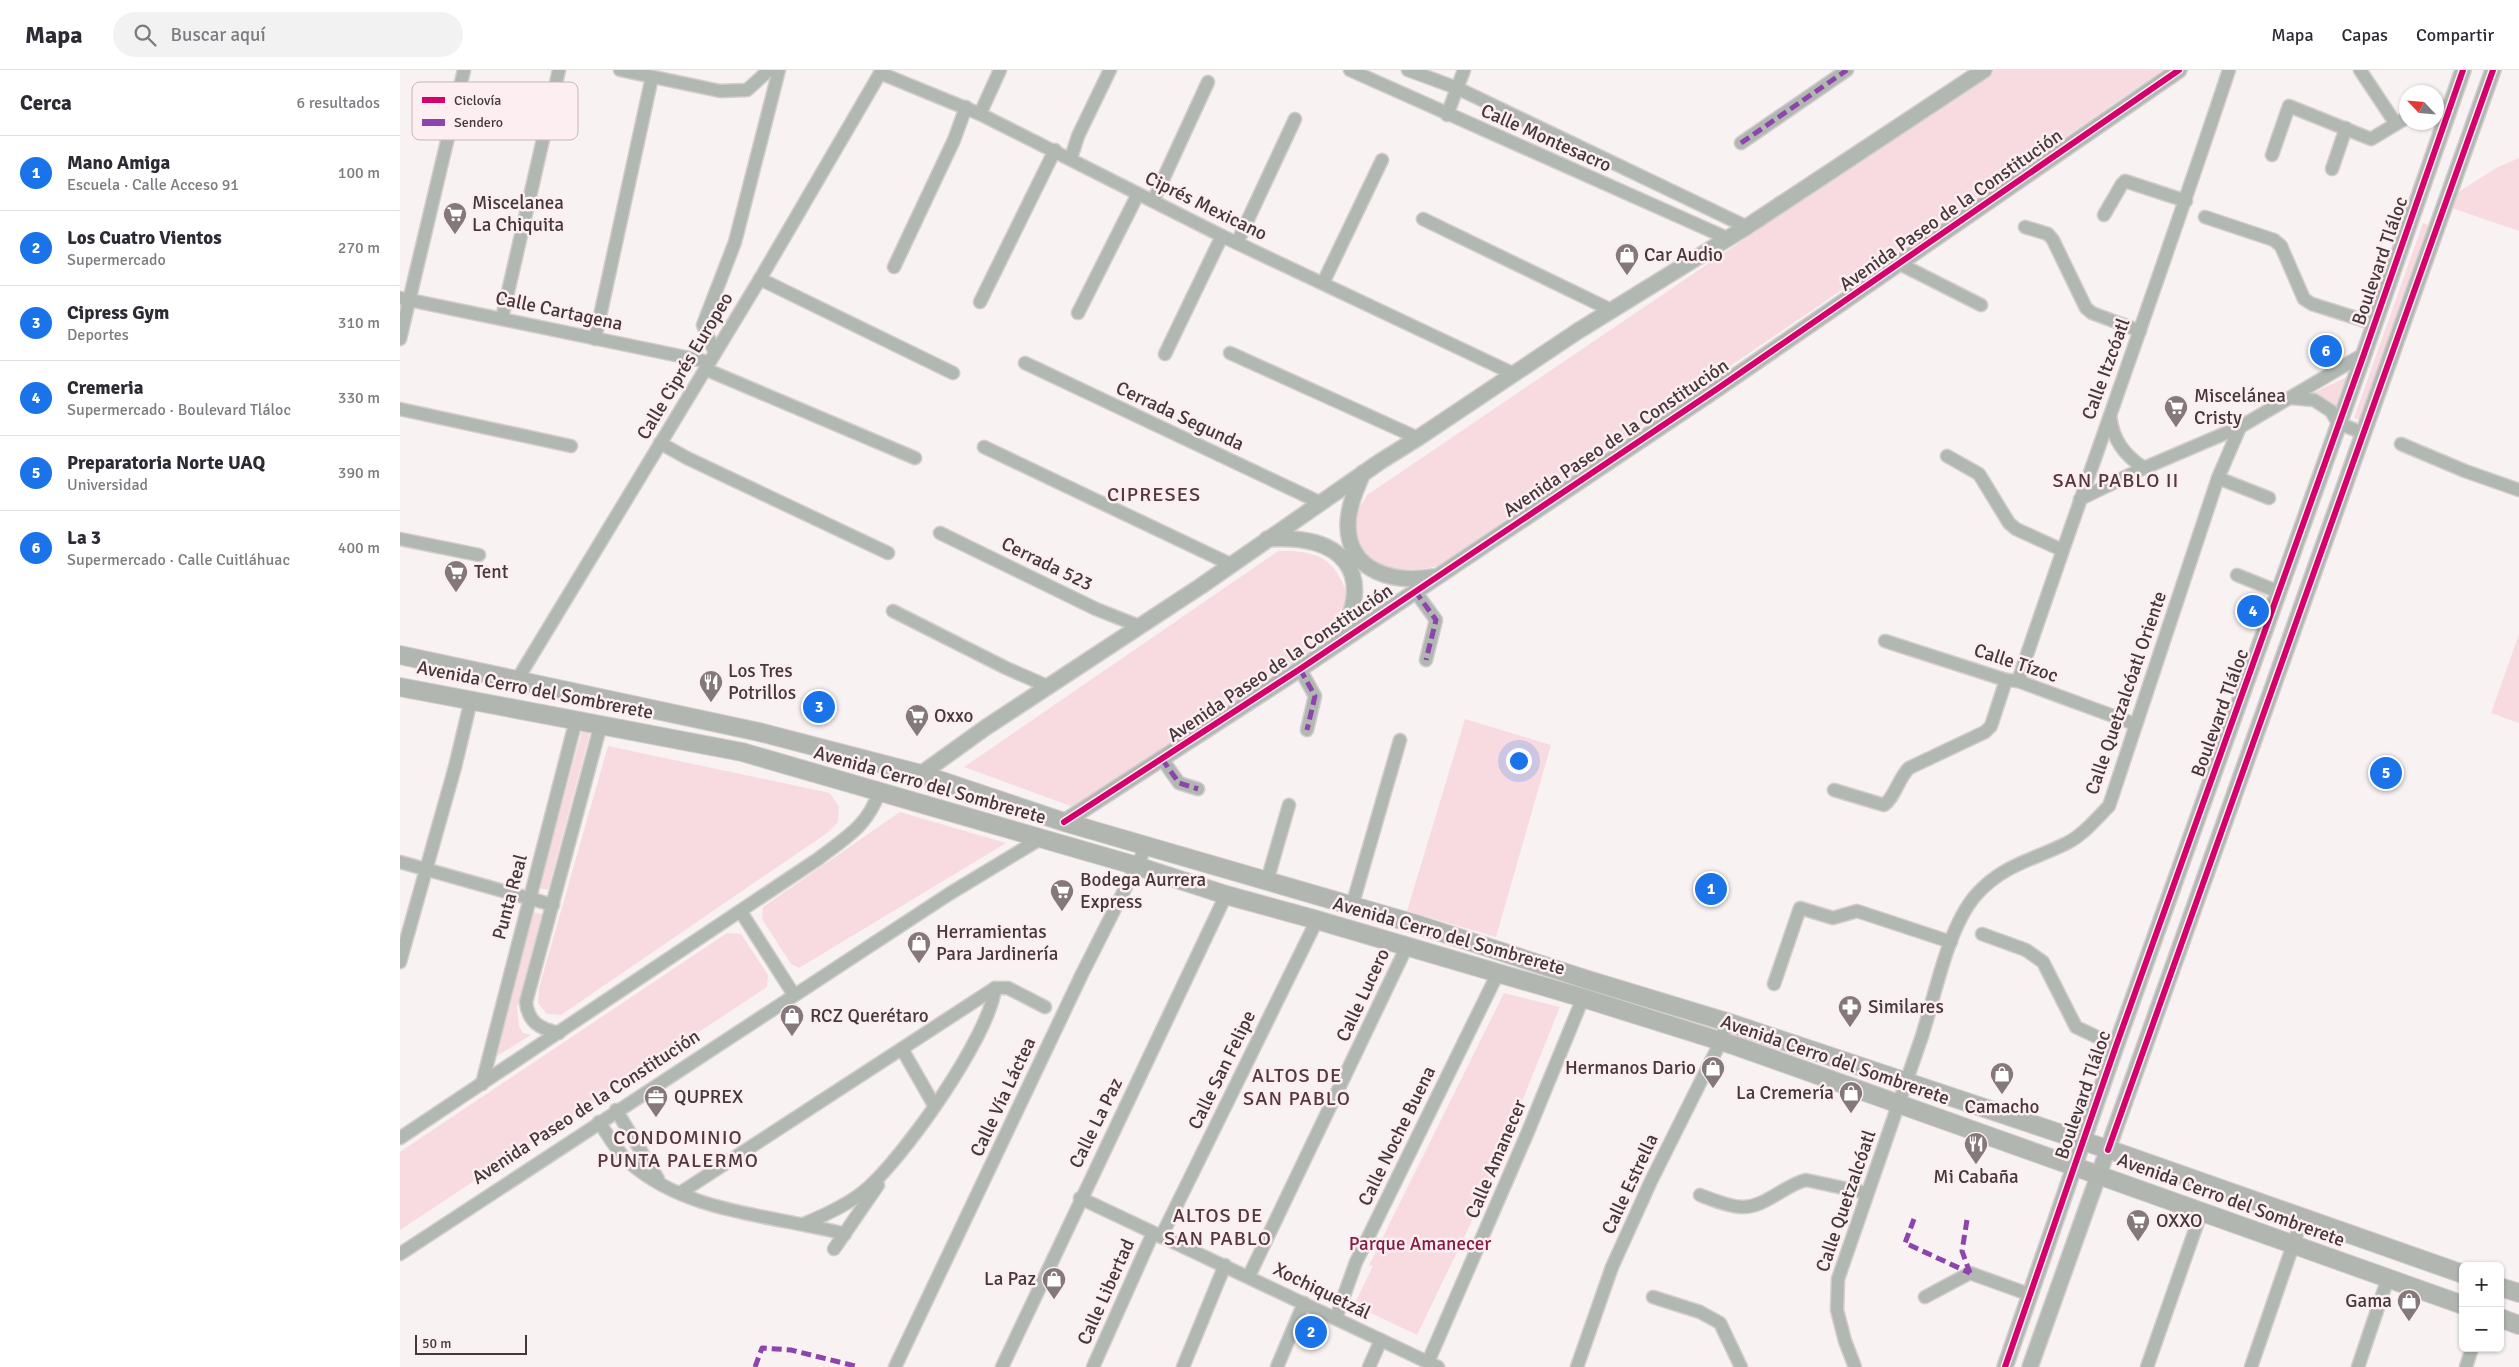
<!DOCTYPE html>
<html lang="es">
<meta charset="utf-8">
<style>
body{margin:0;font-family:Signika,sans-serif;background:#f2f2f3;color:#2b2b33}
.controls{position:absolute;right:15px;bottom:15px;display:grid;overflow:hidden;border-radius:8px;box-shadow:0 1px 4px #0004}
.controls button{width:45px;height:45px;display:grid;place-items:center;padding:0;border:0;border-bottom:1px solid #e1e1e2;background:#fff;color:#2b2b33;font:25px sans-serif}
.compass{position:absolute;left:1999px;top:15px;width:45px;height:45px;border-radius:50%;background:#fff;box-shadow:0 1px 4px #0004;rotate:296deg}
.scale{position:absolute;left:15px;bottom:12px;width:112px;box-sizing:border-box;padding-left:5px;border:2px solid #45373a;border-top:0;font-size:14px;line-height:18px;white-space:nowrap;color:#45373a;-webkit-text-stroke:4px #fceef1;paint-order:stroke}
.you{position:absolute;left:1118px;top:690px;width:18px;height:18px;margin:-12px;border:4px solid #fff;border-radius:50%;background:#1a73e8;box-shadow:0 0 0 8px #1a73e833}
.badge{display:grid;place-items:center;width:32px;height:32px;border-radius:50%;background:#1a73e8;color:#fff;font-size:16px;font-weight:700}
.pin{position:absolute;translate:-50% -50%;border:2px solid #fff;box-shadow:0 1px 5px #0006}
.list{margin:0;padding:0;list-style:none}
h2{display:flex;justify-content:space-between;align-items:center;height:65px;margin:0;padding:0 20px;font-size:21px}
h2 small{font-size:16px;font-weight:400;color:#7c7c81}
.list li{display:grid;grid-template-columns:32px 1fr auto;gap:15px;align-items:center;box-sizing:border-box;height:75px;padding:0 20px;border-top:1px solid #e1e1e2}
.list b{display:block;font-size:19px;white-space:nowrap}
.list p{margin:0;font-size:16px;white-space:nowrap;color:#7c7c81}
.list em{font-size:16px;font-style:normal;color:#7c7c81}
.icon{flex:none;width:28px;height:28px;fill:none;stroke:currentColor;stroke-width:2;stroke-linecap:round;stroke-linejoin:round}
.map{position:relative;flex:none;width:2119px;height:1297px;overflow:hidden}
header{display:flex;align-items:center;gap:30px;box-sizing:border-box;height:70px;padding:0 25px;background:#fff;border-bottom:1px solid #e1e1e2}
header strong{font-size:24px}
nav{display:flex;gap:28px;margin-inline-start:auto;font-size:18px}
.search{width:350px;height:45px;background:#f2f2f3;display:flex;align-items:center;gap:12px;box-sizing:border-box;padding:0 18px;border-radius:28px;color:#7c7c81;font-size:19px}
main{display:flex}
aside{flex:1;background:#fff}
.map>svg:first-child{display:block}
.green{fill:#f8dbe1}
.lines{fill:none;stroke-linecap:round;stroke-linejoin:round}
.minor-casing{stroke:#d3cdcf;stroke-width:15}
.tertiary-casing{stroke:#d3cdcf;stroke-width:18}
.secondary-casing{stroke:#d3cdcf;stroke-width:20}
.minor{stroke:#b1b8b2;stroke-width:12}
.tertiary{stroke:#b1b8b2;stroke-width:15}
.secondary{stroke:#b1b6b1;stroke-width:18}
.quiet{stroke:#8e44ad;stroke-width:5;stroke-dasharray:10 5;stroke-linecap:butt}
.cycleway-casing{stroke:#fceef1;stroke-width:9}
.cycleway{stroke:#d6006c;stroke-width:6}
.labels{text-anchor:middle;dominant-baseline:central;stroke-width:5;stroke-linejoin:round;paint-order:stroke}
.street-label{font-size:19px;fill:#45373a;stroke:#fceef1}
.poi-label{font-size:19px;fill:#45373a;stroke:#fceef1;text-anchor:start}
.park-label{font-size:19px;fill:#861d44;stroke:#fceef1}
.neighbourhood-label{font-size:20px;letter-spacing:1px;fill:#53393f;stroke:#fceef1}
.key{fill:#fceef1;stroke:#c5b7ba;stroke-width:1}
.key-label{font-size:14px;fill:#45373a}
</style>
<header>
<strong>Mapa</strong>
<div class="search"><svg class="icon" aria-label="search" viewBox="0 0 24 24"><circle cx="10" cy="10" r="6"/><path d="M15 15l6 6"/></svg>Buscar aquí</div>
<nav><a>Mapa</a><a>Capas</a><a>Compartir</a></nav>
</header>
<main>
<aside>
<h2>Cerca<small>6 resultados</small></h2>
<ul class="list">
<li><span class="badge">1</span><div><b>Mano Amiga</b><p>Escuela · Calle Acceso 91</p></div><em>100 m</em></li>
<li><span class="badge">2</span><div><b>Los Cuatro Vientos</b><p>Supermercado</p></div><em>270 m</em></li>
<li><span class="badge">3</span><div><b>Cipress Gym</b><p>Deportes</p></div><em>310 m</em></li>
<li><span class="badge">4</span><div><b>Cremeria</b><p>Supermercado · Boulevard Tláloc</p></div><em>330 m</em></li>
<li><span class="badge">5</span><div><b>Preparatoria Norte UAQ</b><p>Universidad</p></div><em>390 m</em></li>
<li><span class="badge">6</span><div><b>La 3</b><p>Supermercado · Calle Cuitláhuac</p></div><em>400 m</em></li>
</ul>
</aside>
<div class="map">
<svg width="2119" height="1297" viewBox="0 0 2119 1297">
<rect width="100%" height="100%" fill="#f8f2f3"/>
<g class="green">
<path d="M1594,0H1763L1038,496C1009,503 971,502 957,471C954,465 953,452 956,445C958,438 964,431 967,425Z"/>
<polygon points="2119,88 2119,161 2046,136 2049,128 2098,97"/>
<polygon points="2023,153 2028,155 1960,350 1954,348"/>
<polygon points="1949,306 1935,341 1911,324"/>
<path d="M878,481C920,480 936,489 949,530L943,548L933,566L673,737L564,697Z"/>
<polygon points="2119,564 2119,653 2091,643"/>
<polygon points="1065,649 1151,675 1096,867 1007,841"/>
<polygon points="182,661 190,663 148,820 139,818"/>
<polygon points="208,676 430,723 439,737 438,752 427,763 161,945 147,944 138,933 139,918"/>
<polygon points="500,742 606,773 399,898 391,894 362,849 363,837"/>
<polygon points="133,842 142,844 117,937 119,956 123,963 131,965 97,986"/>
<polygon points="327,863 341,864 368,905 367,917 0,1160 0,1082"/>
<polygon points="1104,923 1160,937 1084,1126 1017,1265 954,1235 973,1196 969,1195"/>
</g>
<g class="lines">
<g class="minor-casing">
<g id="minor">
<polyline points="220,0 320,21 347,20 369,0"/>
<polyline points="950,0 1327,168"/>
<polyline points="1008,0 1057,18 1347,157"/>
<polyline points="1960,0 1996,54"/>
<polyline points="480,3 580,44 822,166 1114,304"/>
<polyline points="580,44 600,0"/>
<polyline points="1047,45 1064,0"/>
<polyline points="1341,73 1447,0"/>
<polyline points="1872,85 1889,36 1971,69 2006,48"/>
<polyline points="671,88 678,66 710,0"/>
<polyline points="1932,99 1946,58"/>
<polyline points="753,131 808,12"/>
<polyline points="1704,145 1722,114 1725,111 1786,131"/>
<polyline points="1805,147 1874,170 1881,176 1904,229 1912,234 1975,254"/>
<polyline points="1023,149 1213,241"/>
<polyline points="1625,157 1648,164 1653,170 1686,238 1692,243 1740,261"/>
<polyline points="837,173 895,49"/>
<polyline points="1500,194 1581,235"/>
<polyline points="494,197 554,70 566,37"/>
<polyline points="360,209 553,303"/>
<polyline points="923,213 982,90"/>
<polyline points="0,228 309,292"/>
<polyline points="580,232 655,80"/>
<polyline points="678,243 738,124"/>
<polyline points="102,248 159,0"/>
<polyline points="0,269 64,0"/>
<polyline points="195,269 252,7"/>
<polyline points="315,283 303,255 335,172 379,0"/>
<polyline points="830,283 1018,368"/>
<polyline points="765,284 822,166"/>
<polyline points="625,293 919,432"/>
<polyline points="305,299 515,388"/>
<polyline points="1891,328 1914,330 1931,341 1938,353 1963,363"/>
<polyline points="0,339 171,376"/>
<path d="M1710,346C1713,370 1724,385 1744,398"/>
<polyline points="260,373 287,388 488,483"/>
<polyline points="2001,374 2065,401 2119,420"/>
<polyline points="584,377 830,494"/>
<polyline points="1547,386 1579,404 1609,453 1616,459 1662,480"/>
<polyline points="1818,408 1869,428"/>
<polyline points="1680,429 1744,398 1840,357 1964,284"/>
<polyline points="540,463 696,539 739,556"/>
<polyline points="0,469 79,485"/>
<polyline points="1837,505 1879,522"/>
<polyline points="1015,521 1036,550 1026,590"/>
<polyline points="493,541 606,598 647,616"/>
<polyline points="1485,571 1606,610 1618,611 1735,654"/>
<polyline points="900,599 915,626 907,660"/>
<polyline points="117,610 360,209 482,0"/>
<path d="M1618,611C1687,407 1761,205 1829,0"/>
<polyline points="762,689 779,713 798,719"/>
<path d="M1434,720L1484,735C1495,727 1498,709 1509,698L1585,662L1591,656L1606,610"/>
<polyline points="0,792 153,835"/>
<polyline points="867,811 889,735"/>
<polyline points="952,836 1000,670"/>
<polyline points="341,842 394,925"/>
<polyline points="1582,864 1626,880 1643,892 1676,957 1716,976"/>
<polyline points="0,892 55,697 71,630"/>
<polyline points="1374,914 1400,838 1433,848 1457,841 1551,872"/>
<path d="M159,963C140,959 128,952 126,932L201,654"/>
<polyline points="502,979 534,1035"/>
<polyline points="82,1014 176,650"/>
<polyline points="216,1040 258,1109"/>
<path d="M199,1052C208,1065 217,1082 229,1092C287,1144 374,1145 445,1164"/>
<path d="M0,1068L418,789C445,768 468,756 479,722"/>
<polyline points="280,1123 595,918 608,918 645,937"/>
<path d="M1300,1125C1313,1130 1327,1136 1341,1137C1365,1138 1384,1115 1406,1110L1467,1123"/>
<polyline points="680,1128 1038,1297"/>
<path d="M406,1153C425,1145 447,1135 463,1122C501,1092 590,966 595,918"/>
<polyline points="761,1167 917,850"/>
<polyline points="434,1179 478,1115"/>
<polyline points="0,1184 549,824 640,769"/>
<polyline points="849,1206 1007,876"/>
<polyline points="1253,1227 1300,1242 1320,1253 1341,1297"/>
<polyline points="1525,1227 1570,1203 1631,1225"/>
<polyline points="936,1248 956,1192 1098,903"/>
<polyline points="1028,1292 1127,1064 1183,928"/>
<polyline points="495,1297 682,904 747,775"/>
<polyline points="602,1297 826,825"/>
<polyline points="693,1297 753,1163"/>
<polyline points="783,1297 825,1195"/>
<polyline points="877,1297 904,1233"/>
<polyline points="969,1297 981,1270"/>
<polyline points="1177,1297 1212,1197 1251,1111 1321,971 1327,952"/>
<path d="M1455,1297L1445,1271L1437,1240L1438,1209C1465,1129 1494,1049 1521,969C1535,927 1547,858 1576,825C1602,795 1633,790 1667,773C1683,765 1696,749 1709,736L1818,408L1840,357"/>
<polyline points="1747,1297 1801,1143"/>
<polyline points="1851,1297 1902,1149"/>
<polyline points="1958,1297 1988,1208"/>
<polyline points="2066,1297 2072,1278"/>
</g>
</g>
<g class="tertiary-casing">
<g id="tertiary">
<path d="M963,403C956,419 948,437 948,455C948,503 995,513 1033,507"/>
<path d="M867,469C942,463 978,502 938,572"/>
<polyline points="521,704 585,658 801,516 981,391 1018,368 1178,261 1348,156 1584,0"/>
<polyline points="664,752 900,599 1317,319 1779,0"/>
<polyline points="1605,1297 1716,976 1964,284 2063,0"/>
<polyline points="1630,1297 2093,0"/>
</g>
</g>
<g class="secondary-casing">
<g id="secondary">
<polyline points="0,585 359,662 521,704 664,752 1019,855 1185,909 1327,952 1722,1084 2063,1204"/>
<polyline points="0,617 342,682 737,796 826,825 917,850 1183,928 1336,976 2063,1235"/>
<polyline points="2100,1217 2119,1223"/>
<polyline points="2100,1248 2119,1255"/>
</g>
</g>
<use href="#minor" class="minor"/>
<use href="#tertiary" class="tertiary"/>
<use href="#secondary" class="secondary"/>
<g class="quiet">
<polyline points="1341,73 1447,0"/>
<polyline points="1015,521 1036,550 1026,590"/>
<polyline points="900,599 915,626 907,660"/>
<polyline points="762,689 779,713 798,719"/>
<polyline points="1514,1149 1505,1173 1570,1203"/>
<polyline points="1567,1150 1562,1181 1570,1203"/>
<polyline points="355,1297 362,1278 391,1280 459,1297"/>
</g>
<g class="cycleway-casing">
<g id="cycleway">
<polyline points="664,752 900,599 1317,319 1779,0"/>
<polyline points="1708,1080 2093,0"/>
<polyline points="1605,1297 1716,976 1964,284 2063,0"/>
</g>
</g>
<use href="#cycleway" class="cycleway"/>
</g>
<defs>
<g id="supermarket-pin" transform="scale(1.25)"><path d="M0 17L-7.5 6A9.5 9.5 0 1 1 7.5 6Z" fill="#84787b" stroke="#fceef1"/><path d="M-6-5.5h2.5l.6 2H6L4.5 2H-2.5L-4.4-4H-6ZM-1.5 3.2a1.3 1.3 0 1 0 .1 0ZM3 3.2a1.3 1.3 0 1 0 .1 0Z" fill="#fff"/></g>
<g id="shop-pin" transform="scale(1.25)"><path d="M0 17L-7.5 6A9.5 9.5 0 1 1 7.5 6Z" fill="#84787b" stroke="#fceef1"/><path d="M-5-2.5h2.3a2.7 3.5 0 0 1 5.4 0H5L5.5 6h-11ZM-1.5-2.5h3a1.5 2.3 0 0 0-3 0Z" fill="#fff"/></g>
<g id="restaurant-pin" transform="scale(1.25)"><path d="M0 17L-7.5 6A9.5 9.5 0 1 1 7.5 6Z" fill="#84787b" stroke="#fceef1"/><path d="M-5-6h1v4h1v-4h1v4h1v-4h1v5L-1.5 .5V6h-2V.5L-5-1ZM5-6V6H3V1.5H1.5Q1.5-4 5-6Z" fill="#fff"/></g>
<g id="pharmacy-pin" transform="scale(1.25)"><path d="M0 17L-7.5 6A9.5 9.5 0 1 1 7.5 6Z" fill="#84787b" stroke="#fceef1"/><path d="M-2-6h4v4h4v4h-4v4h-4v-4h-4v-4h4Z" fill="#fff"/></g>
<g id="office-pin" transform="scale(1.25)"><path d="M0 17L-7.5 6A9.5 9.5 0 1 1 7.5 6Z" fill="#84787b" stroke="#fceef1"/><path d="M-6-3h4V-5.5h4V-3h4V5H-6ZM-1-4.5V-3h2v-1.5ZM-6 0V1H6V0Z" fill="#fff"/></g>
</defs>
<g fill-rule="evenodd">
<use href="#supermarket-pin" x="55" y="144"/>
<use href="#shop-pin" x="1227" y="185"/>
<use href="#supermarket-pin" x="1776" y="337"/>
<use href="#supermarket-pin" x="56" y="502"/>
<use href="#restaurant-pin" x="311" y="612"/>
<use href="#supermarket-pin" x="517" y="646"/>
<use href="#supermarket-pin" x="662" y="821"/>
<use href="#shop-pin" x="519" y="873"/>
<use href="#pharmacy-pin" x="1450" y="937"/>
<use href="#shop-pin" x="392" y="946"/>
<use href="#shop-pin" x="1313" y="998"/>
<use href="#shop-pin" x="1602" y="1004"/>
<use href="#shop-pin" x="1451" y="1023"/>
<use href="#office-pin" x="256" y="1027"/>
<use href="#restaurant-pin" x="1576" y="1074"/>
<use href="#supermarket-pin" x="1738" y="1151"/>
<use href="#shop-pin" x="654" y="1209"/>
<use href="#shop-pin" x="2009" y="1231"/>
</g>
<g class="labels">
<g class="street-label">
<text transform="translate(1146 68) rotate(24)">Calle Montesacro</text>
<text transform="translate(806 136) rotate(26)">Ciprés Mexicano</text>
<text transform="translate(1551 140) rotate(-35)">Avenida Paseo de la Constitución</text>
<text transform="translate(1980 191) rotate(-71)">Boulevard Tláloc</text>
<text transform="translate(159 241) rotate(12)">Calle Cartagena</text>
<text transform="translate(285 296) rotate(-59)">Calle Ciprés Europeo</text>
<text transform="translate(1706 299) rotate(-70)">Calle Itzcóatl</text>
<text transform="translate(780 346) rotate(25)">Cerrada Segunda</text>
<text transform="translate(1216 368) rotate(-34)">Avenida Paseo de la Constitución</text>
<text transform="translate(647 494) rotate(26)">Cerrada 523</text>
<text transform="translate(880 593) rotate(-34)">Avenida Paseo de la Constitución</text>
<text transform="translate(1616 593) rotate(18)">Calle Tízoc</text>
<text transform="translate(135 620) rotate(11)">Avenida Cerro del Sombrerete</text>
<text transform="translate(1726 623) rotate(-71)">Calle Quetzalcóatl Oriente</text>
<text transform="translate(1820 643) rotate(-70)">Boulevard Tláloc</text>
<text transform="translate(530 715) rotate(16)">Avenida Cerro del Sombrerete</text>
<text transform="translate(110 827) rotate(-75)">Punta Real</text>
<text transform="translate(1049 866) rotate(16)">Avenida Cerro del Sombrerete</text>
<text transform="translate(963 925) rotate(-65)">Calle Lucero</text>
<text transform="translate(1435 990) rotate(19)">Avenida Cerro del Sombrerete</text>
<text transform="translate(822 1000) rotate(-64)">Calle San Felipe</text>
<text transform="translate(1683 1025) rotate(-71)">Boulevard Tláloc</text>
<text transform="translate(603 1027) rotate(-65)">Calle Vía Láctea</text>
<text transform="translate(186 1037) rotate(-33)">Avenida Paseo de la Constitución</text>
<text transform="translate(696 1053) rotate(-64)">Calle La Paz</text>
<text transform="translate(997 1066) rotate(-64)">Calle Noche Buena</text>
<text transform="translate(1096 1089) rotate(-67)">Calle Amanecer</text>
<text transform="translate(1230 1114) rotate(-65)">Calle Estrella</text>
<text transform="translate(1831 1130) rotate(20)">Avenida Cerro del Sombrerete</text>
<text transform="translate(1446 1131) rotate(-71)">Calle Quetzalcóatl</text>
<text transform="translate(922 1221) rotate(26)">Xochiquetzál</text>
<text transform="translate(706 1222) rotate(-66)">Calle Libertad</text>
</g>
<g class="poi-label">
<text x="72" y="133">Miscelanea<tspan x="72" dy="22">La Chiquita</tspan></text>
<text x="1244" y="185">Car Audio</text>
<text x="1794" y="326">Miscelánea<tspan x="1794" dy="22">Cristy</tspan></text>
<text x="74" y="502">Tent</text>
<text x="328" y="601">Los Tres<tspan x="328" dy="22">Potrillos</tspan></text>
<text x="534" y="646">Oxxo</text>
<text x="680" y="810">Bodega Aurrera<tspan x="680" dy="22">Express</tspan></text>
<text x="536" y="862">Herramientas<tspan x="536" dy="22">Para Jardinería</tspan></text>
<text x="1468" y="937">Similares</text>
<text x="410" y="946">RCZ Querétaro</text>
<text x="1296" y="998" text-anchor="end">Hermanos Dario</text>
<text x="1434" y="1023" text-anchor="end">La Cremería</text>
<text x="274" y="1027">QUPREX</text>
<text x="1602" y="1037" text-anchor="middle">Camacho</text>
<text x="1576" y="1107" text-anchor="middle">Mi Cabaña</text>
<text x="1756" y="1151">OXXO</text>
<text x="636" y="1209" text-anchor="end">La Paz</text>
<text x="1992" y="1231" text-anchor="end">Gama</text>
</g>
<g class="park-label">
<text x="1020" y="1174">Parque Amanecer</text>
</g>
<g class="neighbourhood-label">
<text x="1716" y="410">SAN PABLO II</text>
<text x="754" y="424">CIPRESES</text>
<text x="897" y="1005">ALTOS DE<tspan x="897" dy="23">SAN PABLO</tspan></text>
<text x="278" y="1067">CONDOMINIO<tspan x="278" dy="23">PUNTA PALERMO</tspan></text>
<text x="818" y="1145">ALTOS DE<tspan x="818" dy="23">SAN PABLO</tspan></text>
</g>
</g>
<rect x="12" y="12" width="166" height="58" rx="8" class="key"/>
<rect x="22" y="27" width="23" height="6" fill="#d6006c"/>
<rect x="22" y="49" width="23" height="7" fill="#8e44ad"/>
<g class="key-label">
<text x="54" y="35">Ciclovía</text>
<text x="54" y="57">Sendero</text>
</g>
</svg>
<div class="controls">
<button>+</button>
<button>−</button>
</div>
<svg class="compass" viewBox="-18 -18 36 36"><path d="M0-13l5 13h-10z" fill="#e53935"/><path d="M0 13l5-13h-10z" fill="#7c7c81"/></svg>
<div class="scale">50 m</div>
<div class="you"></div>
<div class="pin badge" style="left:1311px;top:819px">1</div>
<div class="pin badge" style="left:911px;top:1262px">2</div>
<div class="pin badge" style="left:419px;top:637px">3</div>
<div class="pin badge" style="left:1853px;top:541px">4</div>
<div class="pin badge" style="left:1986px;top:703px">5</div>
<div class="pin badge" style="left:1926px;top:281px">6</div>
</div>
</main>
